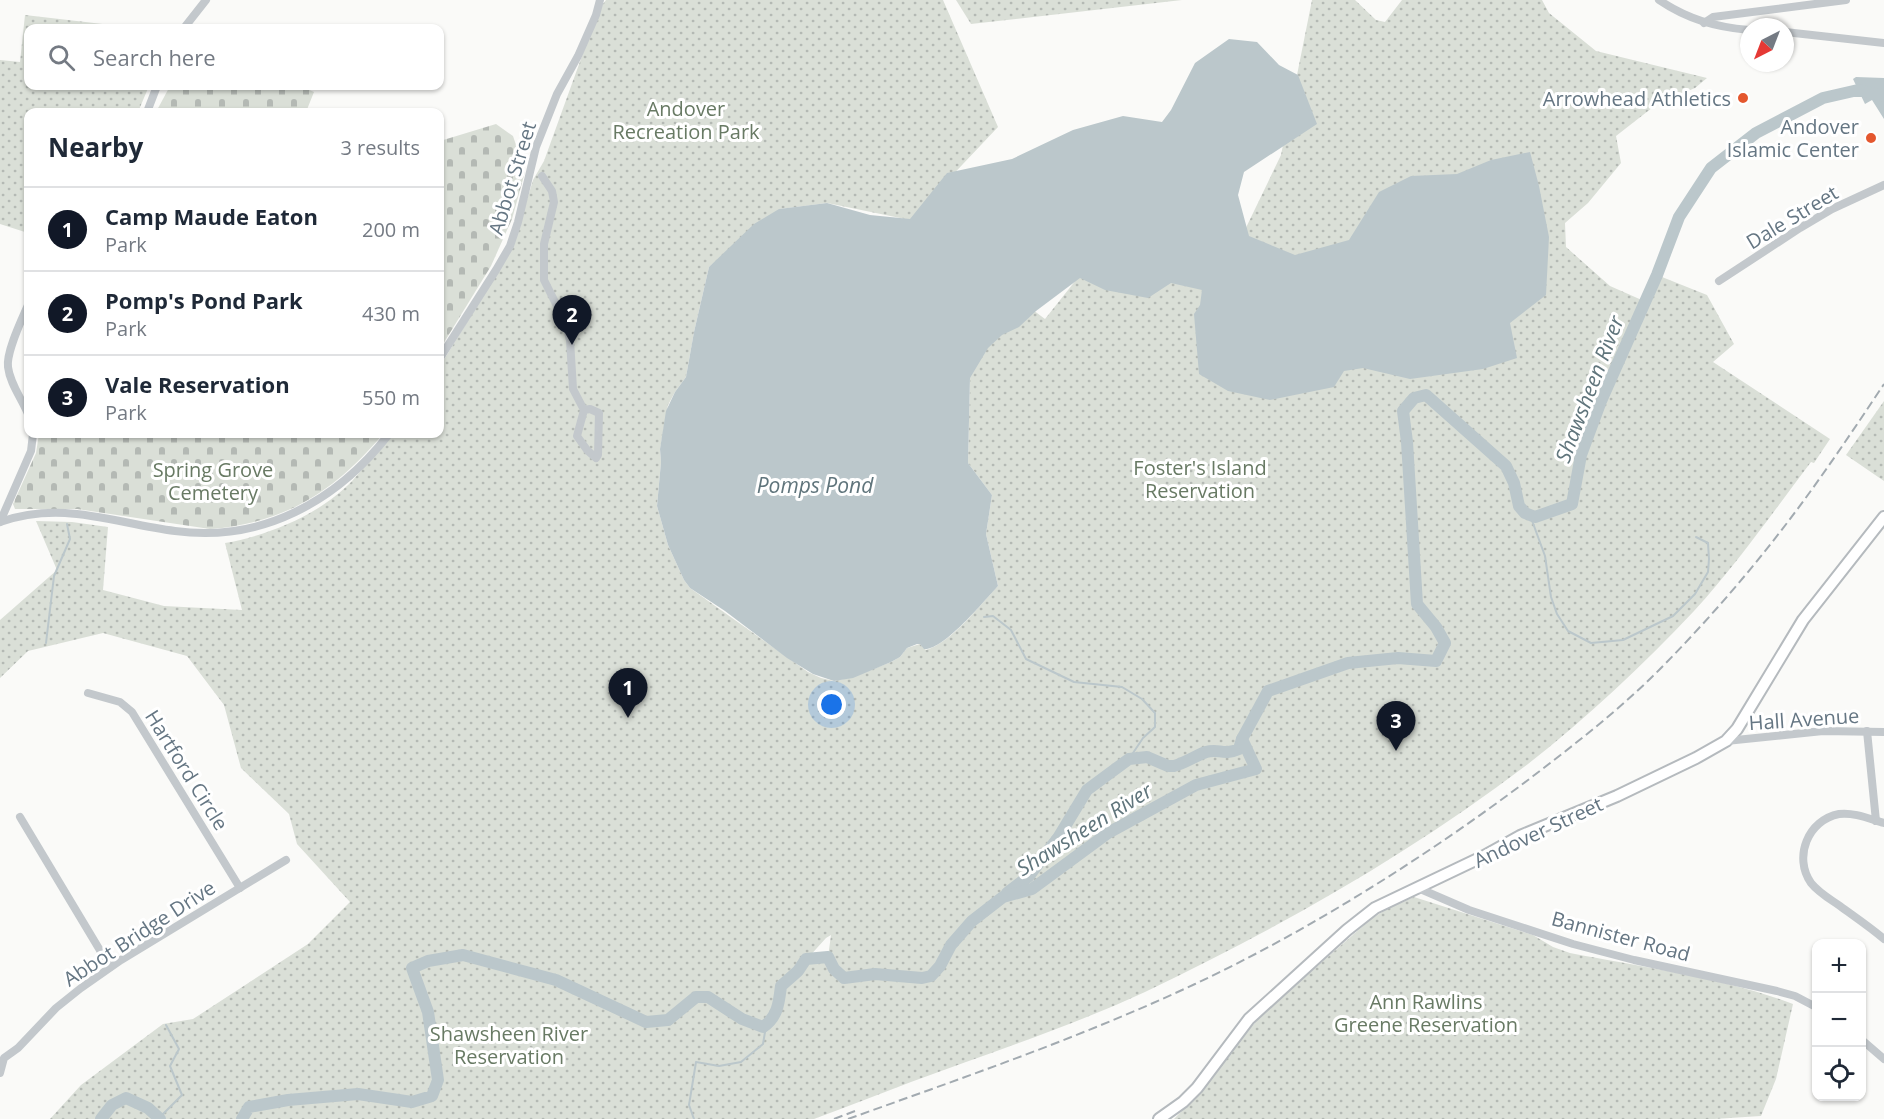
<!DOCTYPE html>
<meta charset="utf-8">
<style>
body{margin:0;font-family:"Open Sans",sans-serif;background:#f2f2f3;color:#1f2937}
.controls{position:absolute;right:18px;bottom:18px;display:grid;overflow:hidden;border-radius:12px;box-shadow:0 2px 4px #0004}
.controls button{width:54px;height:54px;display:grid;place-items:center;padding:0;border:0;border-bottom:2px solid #e0e1e3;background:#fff;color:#1f2937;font:30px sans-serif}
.compass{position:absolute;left:1740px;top:18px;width:54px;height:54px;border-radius:50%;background:#fff;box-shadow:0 2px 4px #0004;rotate:222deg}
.you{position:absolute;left:832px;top:705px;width:21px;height:21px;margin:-15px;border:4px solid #fff;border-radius:50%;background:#1a73e8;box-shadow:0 0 0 9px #1a73e833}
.badge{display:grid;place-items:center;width:39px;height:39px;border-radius:50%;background:#111827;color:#fff;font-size:20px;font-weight:700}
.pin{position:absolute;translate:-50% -50px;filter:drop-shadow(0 2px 3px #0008)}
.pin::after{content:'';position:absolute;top:32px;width:21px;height:18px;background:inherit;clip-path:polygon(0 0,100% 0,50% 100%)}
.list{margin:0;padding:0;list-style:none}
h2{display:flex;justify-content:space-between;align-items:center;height:78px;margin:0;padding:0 24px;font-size:26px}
h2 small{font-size:20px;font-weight:400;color:#747a83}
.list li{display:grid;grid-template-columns:39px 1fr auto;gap:18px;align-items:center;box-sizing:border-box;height:84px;padding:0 24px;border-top:2px solid #e0e1e3}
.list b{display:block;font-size:22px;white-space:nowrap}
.list p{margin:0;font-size:20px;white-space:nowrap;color:#747a83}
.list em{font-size:20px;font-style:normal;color:#747a83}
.icon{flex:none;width:33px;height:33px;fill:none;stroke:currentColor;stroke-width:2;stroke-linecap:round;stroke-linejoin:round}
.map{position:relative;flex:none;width:1884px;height:1119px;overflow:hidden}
.search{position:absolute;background:#fff;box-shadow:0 2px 4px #0004;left:24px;top:24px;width:420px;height:66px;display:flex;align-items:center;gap:15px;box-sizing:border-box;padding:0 21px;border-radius:12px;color:#747a83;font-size:22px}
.panel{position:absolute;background:#fff;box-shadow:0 2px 4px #0004;left:24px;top:108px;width:420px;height:330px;border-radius:12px}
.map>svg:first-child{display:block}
.cemetery{fill:url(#cemetery-stones)}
.park{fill:url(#park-dots);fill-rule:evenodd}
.water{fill:#bbc7cb}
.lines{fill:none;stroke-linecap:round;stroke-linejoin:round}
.stream{stroke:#bbc7cb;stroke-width:2}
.river{stroke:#bbc7cb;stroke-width:12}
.major-casing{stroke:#b5babe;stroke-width:14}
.minor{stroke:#c3c8cc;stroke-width:8}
.major{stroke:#fff;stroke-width:10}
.rail{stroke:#a2aab0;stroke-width:2;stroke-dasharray:9 4.5;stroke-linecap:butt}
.poi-dot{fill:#e4572e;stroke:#fff;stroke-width:2}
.labels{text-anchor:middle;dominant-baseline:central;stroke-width:6;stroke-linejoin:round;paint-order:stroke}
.poi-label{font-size:20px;fill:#657683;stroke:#fff;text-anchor:end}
.park-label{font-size:20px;fill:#687a64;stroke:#fff}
.street-label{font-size:20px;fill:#657683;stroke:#fff}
.water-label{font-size:21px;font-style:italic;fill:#60757c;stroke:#fff}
</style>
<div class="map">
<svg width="1884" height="1119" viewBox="0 0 1884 1119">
<defs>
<pattern id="cemetery-stones" width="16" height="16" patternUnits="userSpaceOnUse" patternTransform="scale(1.5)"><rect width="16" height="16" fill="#dadfd7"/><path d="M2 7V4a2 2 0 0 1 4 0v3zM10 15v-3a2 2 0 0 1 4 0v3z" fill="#b4b9b4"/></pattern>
<pattern id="park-dots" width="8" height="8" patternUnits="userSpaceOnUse" patternTransform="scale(1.5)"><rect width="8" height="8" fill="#dadfd7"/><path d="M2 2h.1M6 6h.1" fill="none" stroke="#b4b9b4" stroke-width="1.8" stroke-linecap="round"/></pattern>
</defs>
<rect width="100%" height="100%" fill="#fafaf8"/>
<g class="cemetery">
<polygon points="170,86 300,86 314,92 306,112 156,112"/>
<polygon points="496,124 513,136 525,172 512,219 491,266 440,349 440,141"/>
<path d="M39,434H383C335,491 286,523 210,529L77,509H15L13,504L36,453Z"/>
</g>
<g class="park">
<path d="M606,0H943L998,127L910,220L827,203L780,209L709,267L694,332L686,377L675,392L668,405L660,449L661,462L657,506L668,545L684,580L690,588L808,672L821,678L834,681L853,677L891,662L900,657L907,648L920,644L926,650C951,643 980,605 998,586L986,534L992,495L968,463L970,378L948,246L1045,319L1099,251L1228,265L1281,155L1312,0H1355L1376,20L1385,22L1402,0H1542L1549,13L1596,51L1707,78L1695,88L1657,104L1616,136L1621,163L1588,203L1565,223L1566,247L1610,286L1644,301L1657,275L1707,295L1734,344L1713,362L1830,439L1814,463L1811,462C1773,512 1737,564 1694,611C1643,665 1587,718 1528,764C1410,854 1279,928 1145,992C1069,1027 990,1053 911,1082C879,1094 847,1107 814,1119H50L81,1085L163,1024L193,1019L308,944L350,902L297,844L289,814L241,768L224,705L187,656L103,633L28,651L0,678V620L57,570L36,521L72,522L108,527L103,590L164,606L242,610L225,543C270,535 321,514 353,480C366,465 379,449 391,434H440V366L512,249L533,180L544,161L599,9ZM831,935L828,957L807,959L826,938Z"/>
<polygon points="956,0 1182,0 971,24"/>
<polygon points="25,15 137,28 28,28 28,86 149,86 138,112 28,112 28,233 0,224 0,60 20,62"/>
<polygon points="1884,401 1884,481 1846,455"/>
<path d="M1414,897L1533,935L1553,947L1570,953C1642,967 1725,978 1793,1004L1776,1079L1761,1116L1714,1119H1174L1201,1091L1238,1042L1263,1014L1371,919L1387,909Z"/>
</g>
<g class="water">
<path d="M1229,39L1257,42L1279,65L1298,75L1317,124L1244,172L1238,195L1249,236L1295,255L1349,240L1379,192L1411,176L1457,174L1491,160L1530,152L1539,186L1549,237L1546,295L1510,323L1517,358L1483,369L1410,379L1363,368L1344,371L1334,387L1270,400L1228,391L1199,374L1194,314L1200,305L1202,290L1171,283L1148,298L1105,290L1080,278L1036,311L1019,327L1002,335L988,348L970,378L968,463L992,495L986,534L998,586C984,601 943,651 924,649L920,644H917L907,648L900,657L891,662L853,678L834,681L813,674L787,658L725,611L690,588L684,580L668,545L657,506L661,462L660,449L666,411L675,392L686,377L694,332L709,267L754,224L779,209L827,203L870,215L910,219L947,173L1012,159L1073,130L1123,116L1162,122L1171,110L1195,63Z"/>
<polygon points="1856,77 1884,78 1884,119 1872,100 1865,104 1853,79"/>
</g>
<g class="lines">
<g class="stream">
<polyline points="1530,515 1545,556 1551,597 1557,614 1568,631 1591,643 1623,640 1673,616 1695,594 1708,572 1709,559 1708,543 1696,537"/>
<polyline points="984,617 993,616 1011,630 1026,659 1074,682 1122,687 1142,699 1155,713 1155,727 1143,738 1129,759"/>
<polyline points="46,643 54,576 70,539 67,524"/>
<polyline points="159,1118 182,1095 170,1066 179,1049 166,1025"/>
<polyline points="694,1119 689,1105 696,1062 719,1066 741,1062 763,1044 765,1032 763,1027"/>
</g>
<g class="river">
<path d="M1007,893L1028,877L1058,838L1087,790L1129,759L1147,757L1168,766H1174C1185,763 1195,756 1206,752C1219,748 1223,756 1239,749L1242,739"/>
<polyline points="101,1119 112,1105 126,1098 148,1108 160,1119"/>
<path d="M242,1119L249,1107L288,1100L358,1094L412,1102L432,1096L438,1080L428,1012L412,968L428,961L463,955L556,980L646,1022L668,1020L696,997H708L742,1019L763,1027C778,1017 779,1002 781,986L798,971L806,959L828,957L834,969L844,978L875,974L922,978L931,976L940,966L951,945L972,921L1003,897L1032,889L1108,833L1196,785L1256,769L1242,739L1268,691L1348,663L1398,658L1436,661L1445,643L1436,627L1417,604L1407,442L1403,411L1414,398L1426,395L1506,466L1514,483L1519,506L1525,513L1535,517L1572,504L1581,455L1601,401L1657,275L1679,217L1711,168L1756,133L1823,98L1858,90L1884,96"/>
</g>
<g class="major-casing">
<polyline id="major" points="1159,1119 1183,1102 1197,1088 1249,1019 1347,930 1375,908 1484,856 1520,836 1617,796 1696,758 1726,741 1737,729 1803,620 1884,517"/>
</g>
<g class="minor">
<path d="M1659,0C1687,19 1715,27 1749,30"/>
<polyline points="1704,23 1713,17 1846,0"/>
<polyline points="184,28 206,0"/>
<polyline points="1785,32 1884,43"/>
<polyline points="147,112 157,86"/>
<polyline points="542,176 552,191 554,202 544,244 544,280 566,324 570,340 573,389 584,410 577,436 587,450 596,458 598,455 599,413 590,409 584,410"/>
<polyline points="1719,281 1800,228 1832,209 1884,185"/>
<path d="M28,305C22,319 6,352 8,367C10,384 22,399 28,414"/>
<polyline points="440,358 496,270 510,246 518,222 536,147 557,94 578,56 596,15 600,0"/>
<path d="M0,522C63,500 113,523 175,531C262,543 337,501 389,434"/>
<polyline points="0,522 31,451 33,434"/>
<polyline points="88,693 120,702 132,712 240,888"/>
<polyline points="1867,731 1876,821"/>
<polyline points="1726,741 1823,731 1884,732"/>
<polyline points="20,817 110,967"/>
<path d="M1884,823C1870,819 1854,812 1839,814C1808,820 1793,857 1811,883C1819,893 1830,899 1840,906C1855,917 1870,927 1884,939"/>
<polyline points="1418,888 1469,910 1573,944 1634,960 1777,991 1795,996 1816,1007"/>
<polyline points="1862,1040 1884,1059"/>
<polyline points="0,1073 4,1058 18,1048 56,1008 81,988 121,960 286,860"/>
</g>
<use href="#major" class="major"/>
<g class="rail">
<polyline points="834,1119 855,1111"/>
<path d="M848,1119C965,1077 1082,1037 1195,984C1310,930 1427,856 1528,780C1575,744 1622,708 1663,666C1716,612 1766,553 1810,492C1836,456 1860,420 1884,384"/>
</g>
</g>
<g class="poi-dot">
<circle cx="1743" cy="98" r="6"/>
<circle cx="1871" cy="138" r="6"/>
</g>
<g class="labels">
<g class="poi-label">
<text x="1731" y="98">Arrowhead Athletics</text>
<text x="1859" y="126">Andover<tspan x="1859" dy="23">Islamic Center</tspan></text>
</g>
<g class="park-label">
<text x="686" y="108">Andover<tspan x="686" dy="23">Recreation Park</tspan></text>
<text x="1200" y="467">Foster's Island<tspan x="1200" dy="23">Reservation</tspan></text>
<text x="213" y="469">Spring Grove<tspan x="213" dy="23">Cemetery</tspan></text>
<text x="1426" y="1001">Ann Rawlins<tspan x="1426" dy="23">Greene Reservation</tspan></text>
<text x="509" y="1033">Shawsheen River<tspan x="509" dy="23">Reservation</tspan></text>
</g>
<g class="street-label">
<text transform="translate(512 178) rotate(-73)">Abbot Street</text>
<text transform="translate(1792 217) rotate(-31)">Dale Street</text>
<text transform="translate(1804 719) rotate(-4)">Hall Avenue</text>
<text transform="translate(187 770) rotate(58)">Hartford Circle</text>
<text transform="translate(1538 832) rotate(-25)">Andover Street</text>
<text transform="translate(139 933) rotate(-33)">Abbot Bridge Drive</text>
<text transform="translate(1621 936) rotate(15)">Bannister Road</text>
</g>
<g class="water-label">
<text transform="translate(1589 389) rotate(-69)">Shawsheen River</text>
<text x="815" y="485">Pomps Pond</text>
<text transform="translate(1084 829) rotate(-32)">Shawsheen River</text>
</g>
</g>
</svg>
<div class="controls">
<button>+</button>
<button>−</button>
<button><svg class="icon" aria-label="locate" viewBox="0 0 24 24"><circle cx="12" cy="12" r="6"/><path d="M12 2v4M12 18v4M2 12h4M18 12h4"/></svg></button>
</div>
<svg class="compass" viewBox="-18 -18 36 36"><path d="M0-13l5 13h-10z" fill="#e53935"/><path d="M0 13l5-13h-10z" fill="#747a83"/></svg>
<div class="you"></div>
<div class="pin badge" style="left:628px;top:718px">1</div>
<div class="pin badge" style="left:572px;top:345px">2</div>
<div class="pin badge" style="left:1396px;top:751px">3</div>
<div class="search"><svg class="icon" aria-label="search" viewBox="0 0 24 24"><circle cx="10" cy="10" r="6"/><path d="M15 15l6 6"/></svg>Search here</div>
<section class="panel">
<h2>Nearby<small>3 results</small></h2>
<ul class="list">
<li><span class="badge">1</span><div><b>Camp Maude Eaton</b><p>Park</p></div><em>200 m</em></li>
<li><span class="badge">2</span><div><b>Pomp's Pond Park</b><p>Park</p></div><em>430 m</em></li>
<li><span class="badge">3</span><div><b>Vale Reservation</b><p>Park</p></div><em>550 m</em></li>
</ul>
</section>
</div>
